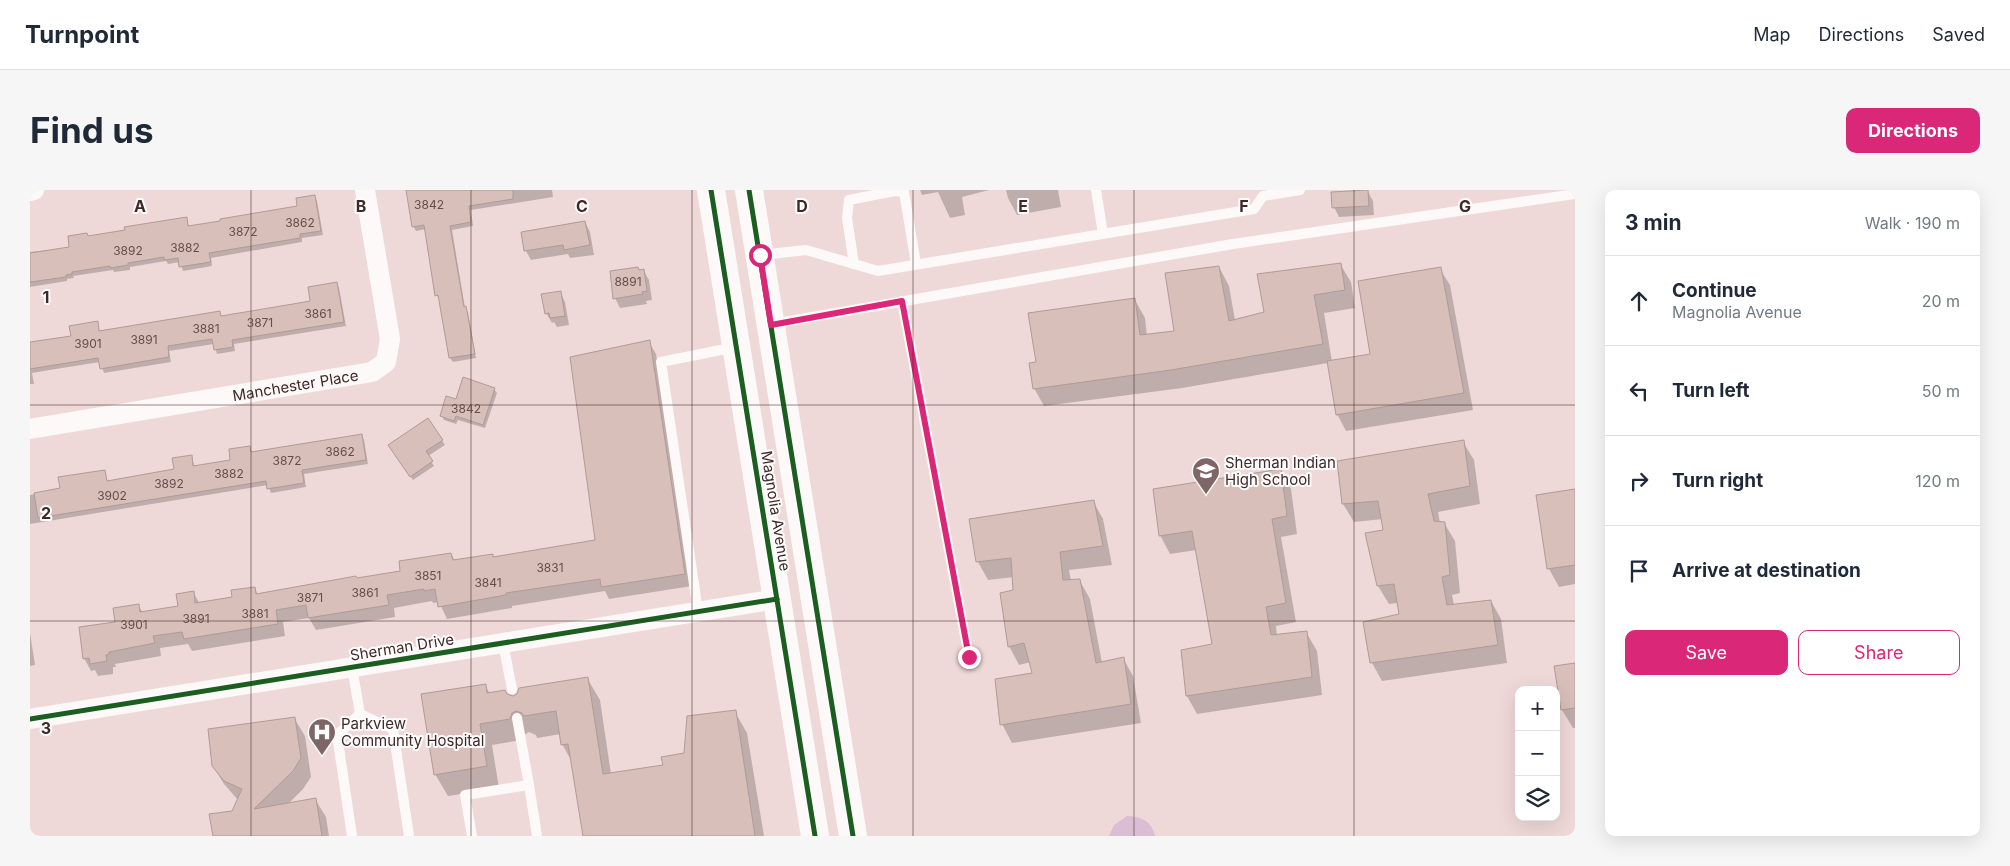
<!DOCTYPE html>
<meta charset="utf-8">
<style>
body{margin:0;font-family:Inter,sans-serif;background:#f6f6f7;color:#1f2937}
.controls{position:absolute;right:15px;bottom:15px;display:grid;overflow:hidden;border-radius:10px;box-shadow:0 5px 20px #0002}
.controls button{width:45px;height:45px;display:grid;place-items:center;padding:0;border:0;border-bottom:1px solid #e0e1e3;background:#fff;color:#1f2937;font:25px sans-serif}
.stop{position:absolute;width:15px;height:15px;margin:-11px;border:4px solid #db2777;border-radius:50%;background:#fff}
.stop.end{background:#db2777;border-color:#fff;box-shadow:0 1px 5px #0008}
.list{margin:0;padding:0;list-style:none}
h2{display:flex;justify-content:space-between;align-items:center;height:65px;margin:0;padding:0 20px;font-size:21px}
h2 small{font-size:16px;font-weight:400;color:#747a83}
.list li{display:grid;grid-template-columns:32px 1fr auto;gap:15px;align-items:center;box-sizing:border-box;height:90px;padding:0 20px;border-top:1px solid #e0e1e3}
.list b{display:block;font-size:19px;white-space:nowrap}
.list p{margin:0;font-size:16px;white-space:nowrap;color:#747a83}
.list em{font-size:16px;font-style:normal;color:#747a83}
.actions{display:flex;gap:10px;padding:15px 20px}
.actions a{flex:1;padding:11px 0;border:1px solid #db2777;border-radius:10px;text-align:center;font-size:18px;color:#db2777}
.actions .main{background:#db2777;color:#fff}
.icon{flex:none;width:28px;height:28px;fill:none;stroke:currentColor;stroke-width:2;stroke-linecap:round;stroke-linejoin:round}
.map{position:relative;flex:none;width:1545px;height:646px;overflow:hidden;border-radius:10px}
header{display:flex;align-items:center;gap:30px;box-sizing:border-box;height:70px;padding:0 25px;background:#fff;border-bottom:1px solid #e0e1e3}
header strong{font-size:24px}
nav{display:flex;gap:28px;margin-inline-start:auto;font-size:18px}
.intro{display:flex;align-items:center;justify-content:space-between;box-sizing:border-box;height:120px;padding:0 30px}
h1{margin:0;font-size:35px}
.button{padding:12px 22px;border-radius:10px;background:#db2777;color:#fff;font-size:18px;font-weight:700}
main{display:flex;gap:30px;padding:0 30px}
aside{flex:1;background:#fff;border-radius:10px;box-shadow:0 5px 20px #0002}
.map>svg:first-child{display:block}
.garden{fill:#dbbed3}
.shadow{fill:#0003}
.building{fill:#d8bfb9;stroke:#af9b97}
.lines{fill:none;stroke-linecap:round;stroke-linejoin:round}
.lane{stroke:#fdf9f9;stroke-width:10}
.street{stroke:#fdf9f9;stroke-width:20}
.primary{stroke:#fdf9f9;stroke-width:28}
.cycleway-casing{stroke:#fdfdfd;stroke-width:8}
.cycleway{stroke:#1b5e20;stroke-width:5}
.route{stroke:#db2777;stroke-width:6}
.grid{fill:none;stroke:#402827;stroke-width:1;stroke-opacity:0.55}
.labels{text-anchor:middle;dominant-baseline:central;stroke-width:4;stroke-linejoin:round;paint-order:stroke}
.number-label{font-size:12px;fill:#664e4c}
.street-label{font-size:15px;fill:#402827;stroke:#fdfdfd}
.poi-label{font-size:15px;fill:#402827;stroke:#fdfdfd;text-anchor:start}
.grid-label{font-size:16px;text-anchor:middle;font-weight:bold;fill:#402827;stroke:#fdfdfd;stroke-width:4;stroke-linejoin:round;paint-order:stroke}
</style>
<header>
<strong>Turnpoint</strong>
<nav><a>Map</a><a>Directions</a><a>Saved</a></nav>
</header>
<div class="intro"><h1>Find us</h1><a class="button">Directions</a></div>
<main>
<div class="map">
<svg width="1545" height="646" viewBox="0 0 1545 646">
<rect width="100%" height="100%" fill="#efd9d8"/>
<path class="garden" d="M1097,626C1112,626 1122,632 1125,646H1079L1084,635Z"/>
<g class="shadow">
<polygon points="377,0 522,0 523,7 441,20 443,36 422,40 435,118 438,122 446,168 423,172 420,168 410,109 407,105 396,39 386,41 383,36"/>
<polygon points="890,0 959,0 932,7 935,25 920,28 908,2 892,5"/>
<polygon points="976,0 1028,0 1031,17 987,25 978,8"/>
<polygon points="1338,2 1343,11 1344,25 1309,27 1304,17"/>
<polygon points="285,7 287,11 293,45 272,48 272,52 181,68 182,76 153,81 150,72 138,74 136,71 100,77 100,80 84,82 83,80 43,86 44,88 37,89 37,91 0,97 0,62 41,58 58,47 156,29 159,37 269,17"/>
<polygon points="555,32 560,42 564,65 540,68 538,64 501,70 496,61"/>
<polygon points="1310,74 1321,92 1325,118 1294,123 1302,172 1341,165 1410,79 1420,95 1443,220 1316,241 1307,224 1298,173 1152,198 1014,216 1004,198 1008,173 1105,110 1115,128 1117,146 1146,142 1189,77 1199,96 1205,130 1235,123"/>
<polygon points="613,80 619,90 622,110 616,111 617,114 590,118 585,108"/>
<polygon points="307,94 309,98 316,136 204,154 205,161 187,164 184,154 139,161 141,172 74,183 70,172 26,179 2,183 4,194 0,194 0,154 42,147 67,132 70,142 189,123 192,127 282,112"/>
<polygon points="530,102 535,112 539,135 527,137 524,132 522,133 516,123"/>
<polygon points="619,152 626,164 662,396 579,409 575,401 482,416 482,418 417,429 409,412 403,413 402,411 364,418 365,427 286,440 279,428 253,432 255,446 162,461 158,454 130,458 131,466 85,474 86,477 83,477 83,484 68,486 65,480 61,481 54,468 87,433 108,415 113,423 150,417 163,402 170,414 204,408 225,398 228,405 372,382 421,364 425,371 464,368 566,351"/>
<polygon points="464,199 467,203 455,238 428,230 426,234 414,230 412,226 427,211"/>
<polygon points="398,230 415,255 398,266 404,276 383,290 363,259"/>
<polygon points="331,245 334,250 338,274 274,284 276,297 241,303 238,295 0,334 0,305 31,299 74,281 78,292 145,280 161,266 165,277 202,271 219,257 222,263"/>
<polygon points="1433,252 1444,270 1450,314 1408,322 1410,333 1414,333 1425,351 1430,403 1422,405 1424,415 1461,411 1471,429 1477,473 1352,491 1342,473 1335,433 1370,425 1368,413 1359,414 1348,396 1336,344 1355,341 1353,329 1324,332 1313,314"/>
<polygon points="1251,280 1261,299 1267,344 1251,347 1266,432 1246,436 1247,446 1276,442 1287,461 1292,505 1167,524 1157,506 1183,455 1167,360 1140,364 1130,345"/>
<polygon points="1545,300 1545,394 1529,397 1519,379"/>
<polygon points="1063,311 1073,329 1082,375 1039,380 1041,391 1050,391 1060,409 1072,473 1093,468 1103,486 1111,533 982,553 972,534 1004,484 1001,472 989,475 979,456 984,401 984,387 958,390 948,372"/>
<polygon points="0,443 5,475 0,476"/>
<polygon points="1545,474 1545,538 1543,538 1532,520 1525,477"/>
<polygon points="557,488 570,510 581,584 634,577 655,564 705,522 717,543 734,646 554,646 542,572 532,554 531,544 507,548 506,545 499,542 494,545 492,550 462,555 469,598 418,606 405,584 455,495 460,504 483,507"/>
<polygon points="264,528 275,546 281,587 273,599 258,614 285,609 296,627 299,646 184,646 202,622 208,610 194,594 183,576"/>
</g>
<g class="building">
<polygon points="376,0 483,0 483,9 439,16 441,32 420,36 434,117 436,116 445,164 419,168 408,105 405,106 394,35 382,37"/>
<polygon points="1338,0 1339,16 1302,18 1301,2"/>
<polygon points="285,5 291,41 270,44 270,48 179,63 181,72 149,77 148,68 134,70 134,67 98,73 98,75 81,78 80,76 42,82 42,84 36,85 36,87 0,92 0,63 39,57 38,46 57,43 58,46 95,40 94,37 157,27 158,36 190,31 190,29 267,16 266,8"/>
<polygon points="555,31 560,55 534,60 533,55 494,61 491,42"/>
<polygon points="1311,73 1315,100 1284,105 1293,154 1141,180 1003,199 999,173 1006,172 998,123 1105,108 1110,145 1144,141 1135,83 1189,76 1199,131 1234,122 1227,84"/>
<polygon points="608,77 609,80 614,79 617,101 612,102 613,104 583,109 580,81"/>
<polygon points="1411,77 1434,203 1306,225 1297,171 1340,164 1328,91"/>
<polygon points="307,92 314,132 202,150 203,157 184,160 182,149 138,156 139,167 70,179 68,168 0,179 0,152 41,146 39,136 68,131 69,141 190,121 191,126 263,114 280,111 278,97"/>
<polygon points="531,101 535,126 520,128 519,123 515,124 511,104"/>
<polygon points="620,150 655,384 571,397 570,389 476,403 476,405 408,417 405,399 394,401 394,399 357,405 359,415 278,428 276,415 246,420 248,434 154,449 152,442 123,446 125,453 79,462 79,464 76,465 77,471 60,474 59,468 53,469 49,437 85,432 83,418 109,414 110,422 148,416 146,404 164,401 165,413 202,407 201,400 225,397 226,404 326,386 327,388 370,381 369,371 421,363 423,370 463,364 463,367 565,350 540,167"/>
<polygon points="433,187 465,198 453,235 426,226 424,231 410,226 416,206 426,209"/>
<polygon points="398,228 413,250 396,261 403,271 380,287 358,255"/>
<polygon points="332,244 336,270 272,280 274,293 237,299 236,291 8,328 4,303 30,298 28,287 75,280 77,291 144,279 142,268 162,265 163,276 200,270 199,259 220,256 221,262"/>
<polygon points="1434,250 1440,296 1398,304 1404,331 1415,332 1420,385 1412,387 1417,415 1461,410 1468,455 1340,473 1333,432 1369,424 1364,394 1347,396 1335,343 1353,340 1348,311 1312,314 1307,271"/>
<polygon points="1251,279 1257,326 1242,329 1256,413 1236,417 1241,445 1277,441 1282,487 1156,506 1151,460 1182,454 1162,341 1129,346 1123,299"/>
<polygon points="1545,299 1545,375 1517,379 1506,305"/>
<polygon points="1064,310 1073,356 1030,362 1033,390 1050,389 1066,473 1094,467 1101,514 970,535 965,489 1002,483 994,453 978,457 970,403 983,400 981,368 946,372 939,329"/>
<polygon points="1545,473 1545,518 1531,520 1524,476"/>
<polygon points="558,487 573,584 633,575 631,567 654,563 657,526 706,520 725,646 553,646 538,554 531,555 526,521 494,526 492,523 486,521 482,523 480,529 450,534 457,576 404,585 391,504 456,494 457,503 475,500 477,504 483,506 487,504 489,498"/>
<polygon points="265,527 271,568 263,581 224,619 286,608 292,646 183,646 179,624 202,621 212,599 194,591 182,576 178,539"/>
</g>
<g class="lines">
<g class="lane">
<polyline points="1066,0 1073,44"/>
<polyline points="731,65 776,60 848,81 1224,19 1233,6 1270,0"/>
<polyline points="824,74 817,28 819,10 864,1 874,2 886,74"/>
<polyline points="872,111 939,467"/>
<polyline points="742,134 1203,54 1545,4"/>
<polyline points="668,421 631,172 706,157"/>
<polyline points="473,453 482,499"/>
<polyline points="322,477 330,524"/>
<polyline points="330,524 363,539 379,646"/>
<polyline points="499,595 507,646"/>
<polyline points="322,646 307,545 330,524"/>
<polyline points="442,646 435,605 499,595 487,528"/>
</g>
<g class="street">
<polyline points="0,1 4,0"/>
<path id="s1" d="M0,239L342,182L356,172L360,149L335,0"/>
<polyline points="0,529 747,409"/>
</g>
<g class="primary">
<polyline points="681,0 785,646"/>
<polyline points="719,0 823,646"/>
</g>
<g class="cycleway-casing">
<g id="cycleway">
<polyline points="681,0 785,646"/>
<polyline points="719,0 823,646"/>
<polyline points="0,529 747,409"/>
</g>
</g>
<use href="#cycleway" class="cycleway"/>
</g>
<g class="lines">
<polyline class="route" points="730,65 741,135 872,111 939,467"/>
</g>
<path class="grid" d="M221,0V646M441,0V646M662,0V646M883,0V646M1104,0V646M1324,0V646M0,215H1545M0,431H1545"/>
<defs>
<g id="school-pin" transform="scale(1.4375)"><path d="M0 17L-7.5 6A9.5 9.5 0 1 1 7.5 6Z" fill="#7d6665" stroke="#fdfdfd"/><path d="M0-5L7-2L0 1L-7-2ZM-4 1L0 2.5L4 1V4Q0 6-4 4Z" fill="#fff"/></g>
<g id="hospital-pin" transform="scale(1.4375)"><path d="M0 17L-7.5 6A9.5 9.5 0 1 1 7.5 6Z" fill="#7d6665" stroke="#fdfdfd"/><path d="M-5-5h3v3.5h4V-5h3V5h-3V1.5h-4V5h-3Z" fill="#fff"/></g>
</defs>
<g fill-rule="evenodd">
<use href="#school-pin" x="1176" y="281"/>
<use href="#hospital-pin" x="292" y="542"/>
</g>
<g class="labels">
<g class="number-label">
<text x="399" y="14">3842</text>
<text x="270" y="32">3862</text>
<text x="213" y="41">3872</text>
<text x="155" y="57">3882</text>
<text x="98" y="60">3892</text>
<text x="598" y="91">8891</text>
<text x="288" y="123">3861</text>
<text x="230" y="132">3871</text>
<text x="176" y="138">3881</text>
<text x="114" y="149">3891</text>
<text x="58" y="153">3901</text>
<text x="436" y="218">3842</text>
<text x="310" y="261">3862</text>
<text x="257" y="270">3872</text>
<text x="199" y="283">3882</text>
<text x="139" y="293">3892</text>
<text x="82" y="305">3902</text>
<text x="520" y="377">3831</text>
<text x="398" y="385">3851</text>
<text x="458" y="392">3841</text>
<text x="335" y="402">3861</text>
<text x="280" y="407">3871</text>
<text x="225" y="423">3881</text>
<text x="166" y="428">3891</text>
<text x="104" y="434">3901</text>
</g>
<g class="street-label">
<text stroke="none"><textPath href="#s1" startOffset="269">Manchester Place</textPath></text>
<text transform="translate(746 321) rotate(81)">Magnolia Avenue</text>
<text transform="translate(372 457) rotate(-9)">Sherman Drive</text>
</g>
<g class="poi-label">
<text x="1195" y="272">Sherman Indian<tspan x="1195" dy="17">High School</tspan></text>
<text x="311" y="533">Parkview<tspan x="311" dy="17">Community Hospital</tspan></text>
</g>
</g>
<g class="grid-label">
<text x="110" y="22">A</text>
<text x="331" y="22">B</text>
<text x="552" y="22">C</text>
<text x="772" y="22">D</text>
<text x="993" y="22">E</text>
<text x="1214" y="22">F</text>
<text x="1435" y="22">G</text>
<text x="16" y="113">1</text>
<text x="16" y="329">2</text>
<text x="16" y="544">3</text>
</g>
</svg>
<div class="controls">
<button>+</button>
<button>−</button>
<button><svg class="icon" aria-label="layers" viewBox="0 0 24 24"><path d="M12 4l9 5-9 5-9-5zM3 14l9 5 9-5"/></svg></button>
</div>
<div class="stop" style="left:730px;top:65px"></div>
<div class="stop end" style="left:939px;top:467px"></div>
</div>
<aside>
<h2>3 min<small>Walk · 190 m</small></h2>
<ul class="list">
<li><svg class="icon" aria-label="ahead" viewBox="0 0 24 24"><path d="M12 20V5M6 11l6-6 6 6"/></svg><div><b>Continue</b><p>Magnolia Avenue</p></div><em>20 m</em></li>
<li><svg class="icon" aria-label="left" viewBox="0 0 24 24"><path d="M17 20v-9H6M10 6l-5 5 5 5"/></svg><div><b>Turn left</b></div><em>50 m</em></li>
<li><svg class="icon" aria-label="right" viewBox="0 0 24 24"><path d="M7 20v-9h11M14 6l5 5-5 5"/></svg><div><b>Turn right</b></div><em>120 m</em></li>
<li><svg class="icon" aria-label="arrive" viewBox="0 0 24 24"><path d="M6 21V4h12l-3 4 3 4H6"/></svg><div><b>Arrive at destination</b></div></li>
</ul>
<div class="actions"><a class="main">Save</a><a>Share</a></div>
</aside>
</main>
